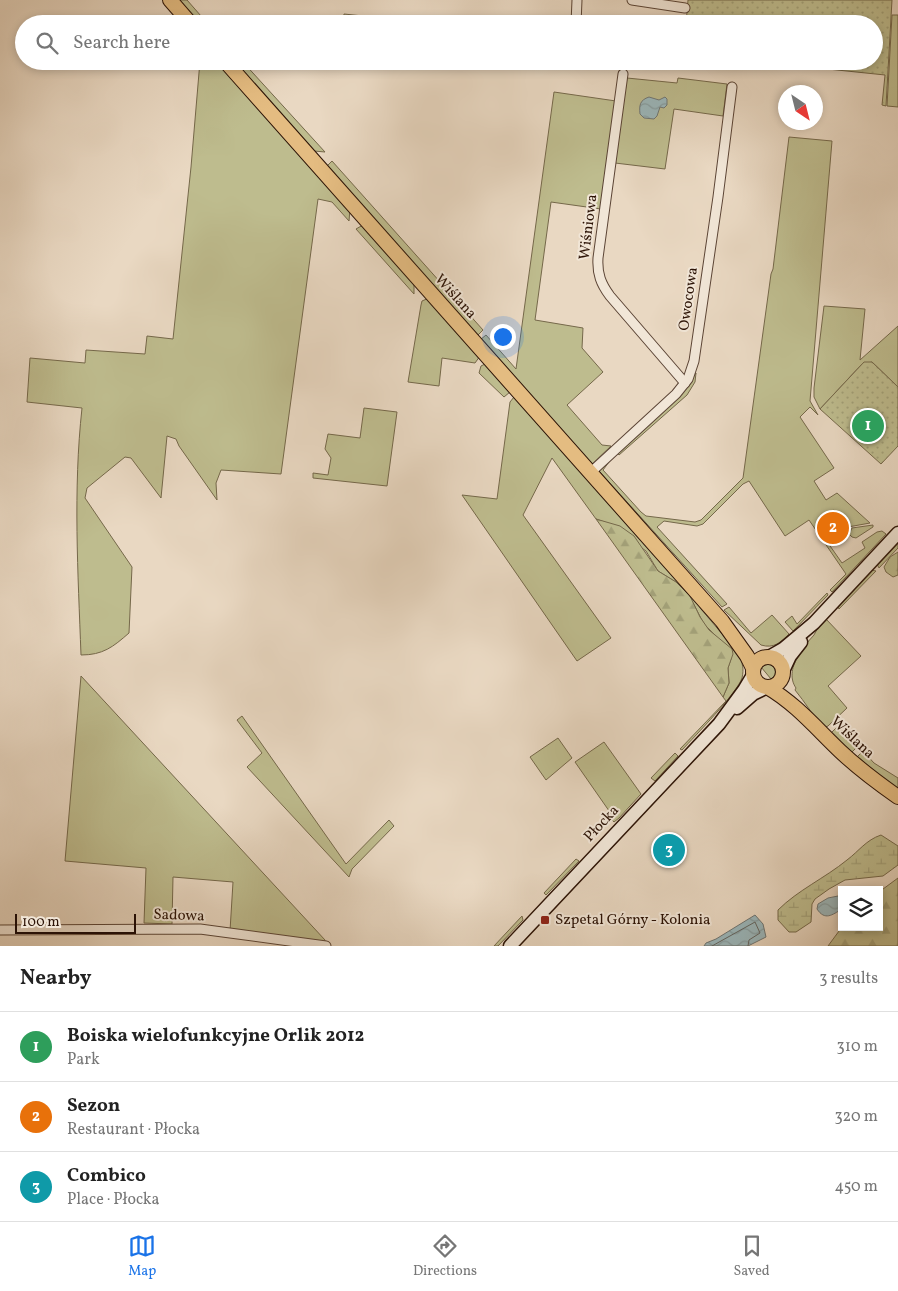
<!DOCTYPE html>
<meta charset="utf-8">
<style>
body{margin:0;font-family:Vollkorn,serif;background:#f6f6f6;color:#222}
.controls{position:absolute;right:15px;bottom:15px;display:grid;overflow:hidden;border-radius:0px;box-shadow:0 2px 8px #0003}
.controls button{width:45px;height:45px;display:grid;place-items:center;padding:0;border:0;border-bottom:1px solid #e0e0e0;background:#fff;color:#222;font:25px sans-serif}
.compass{position:absolute;left:778px;top:85px;width:45px;height:45px;border-radius:50%;background:#fff;box-shadow:0 2px 8px #0003;rotate:145deg}
.scale{position:absolute;left:15px;bottom:12px;width:121px;box-sizing:border-box;padding-left:5px;border:2px solid #2c1306;border-top:0;font-size:14px;line-height:18px;white-space:nowrap;color:#2c1306;-webkit-text-stroke:4px #f1e6d7;paint-order:stroke}
.you{position:absolute;left:502px;top:336px;width:18px;height:18px;margin:-12px;border:4px solid #fff;border-radius:50%;background:#1a73e8;box-shadow:0 0 0 8px #1a73e833}
.badge{display:grid;place-items:center;width:32px;height:32px;border-radius:50%;background:#1a73e8;color:#fff;font-size:16px;font-weight:700}
.pin{position:absolute;translate:-50% -50%;border:2px solid #fff;box-shadow:0 1px 5px #0006}
.list{margin:0;padding:0;list-style:none}
h2{display:flex;justify-content:space-between;align-items:center;height:65px;margin:0;padding:0 20px;font-size:21px}
h2 small{font-size:16px;font-weight:400;color:#767676}
.list li{display:grid;grid-template-columns:32px 1fr auto;gap:15px;align-items:center;box-sizing:border-box;height:70px;padding:0 20px;border-top:1px solid #e0e0e0}
.list b{display:block;font-size:19px;white-space:nowrap}
.list p{margin:0;font-size:16px;white-space:nowrap;color:#767676}
.list em{font-size:16px;font-style:normal;color:#767676}
.icon{flex:none;width:28px;height:28px;fill:none;stroke:currentColor;stroke-width:2;stroke-linecap:round;stroke-linejoin:round}
.map{position:relative;flex:none;width:898px;height:946px;overflow:hidden}
.search{position:absolute;background:#fff;box-shadow:0 2px 8px #0003;left:15px;right:15px;top:15px;height:55px;display:flex;align-items:center;gap:12px;box-sizing:border-box;padding:0 18px;border-radius:28px;color:#767676;font-size:19px}
.sheet{height:275px;background:#fff}
nav{display:flex;justify-content:space-around;align-items:center;box-sizing:border-box;height:70px;border-top:1px solid #e0e0e0;background:#fff;font-size:14px;color:#767676}
nav a{display:grid;justify-items:center;gap:2px}
nav .on{color:#1a73e8}
.map>svg:first-child{display:block}
.green{fill:#bebc8e;stroke:#75684a}
.forest{fill:url(#forest-firs);stroke:#75684a}
.wetland{fill:url(#wetland-marsh);stroke:#75684a}
.park{fill:url(#park-dots);stroke:#75684a}
.water{fill:url(#water-waves);stroke:#6f7674}
.lines{fill:none;stroke-linecap:round;stroke-linejoin:round}
.shore{stroke:#646662;stroke-width:1}
.street-casing{stroke:#5b4435;stroke-width:11}
.secondary-casing{stroke:#2c1306;stroke-width:15}
.primary-casing{stroke:#2c1306;stroke-width:16}
.street{stroke:#f1e6d7;stroke-width:9}
.secondary{stroke:#f1e6d7;stroke-width:12}
.primary{stroke:#e4bc81;stroke-width:14}
.poi-dot{fill:#8f2418;stroke:#f1e6d7;stroke-width:2}
.labels{text-anchor:middle;dominant-baseline:central;stroke-width:4;stroke-linejoin:round;paint-order:stroke}
.street-label{font-size:15px;fill:#2c1306;stroke:#f1e6d7}
.poi-label{font-size:15px;fill:#2c1306;stroke:#f1e6d7;text-anchor:start}
</style>
<div class="map">
<svg width="898" height="946" viewBox="0 0 898 946">
<defs>
<pattern id="forest-firs" width="22" height="20" patternUnits="userSpaceOnUse" patternTransform="scale(1.25)"><rect width="22" height="20" fill="#bebc8e"/><path d="M5 1l3.5 6h-7zM16 11l3.5 6h-7z" fill="#a3a179"/></pattern>
<pattern id="wetland-marsh" width="20" height="14" patternUnits="userSpaceOnUse" patternTransform="scale(1.25)"><rect width="20" height="14" fill="#bebc8e"/><path d="M1 5h8M5 5V1M11 12h8M15 12V8" fill="none" stroke="#a3a179"/></pattern>
<pattern id="park-dots" width="8" height="8" patternUnits="userSpaceOnUse" patternTransform="scale(1.25)"><rect width="8" height="8" fill="#bebc8e"/><path d="M2 2h.1M6 6h.1" fill="none" stroke="#a3a179" stroke-width="1.8" stroke-linecap="round"/></pattern>
<pattern id="water-waves" width="16" height="10" patternUnits="userSpaceOnUse" patternTransform="scale(1.25)"><rect width="16" height="10" fill="#9bb8bd"/><path d="M0 5q4-4 8 0t8 0" fill="none" stroke="#869da1"/></pattern>
</defs>
<rect width="100%" height="100%" fill="#e9d8c2"/>
<filter id="stains"><feTurbulence type="fractalNoise" baseFrequency=".004" numOctaves="4"/><feColorMatrix values="0 0 0 0 .2 0 0 0 0 .09 0 0 0 0 .02 0 0 0 .5 -.17"/></filter>
<radialGradient id="worn" r=".72"><stop offset=".6" stop-color="#630" stop-opacity="0"/><stop offset="1" stop-color="#630" stop-opacity=".3"/></radialGradient>
<g class="green">
<polygon points="176,0 187,0 208,24 197,24"/>
<polygon points="344,14 420,22 420,24 343,24"/>
<polygon points="892,15 898,15 898,107 887,106"/>
<path d="M200,61H216L350,209L349,221L332,202L318,199L281,474L221,470L216,483L217,500L179,446L176,439L167,436L161,498L131,458L125,457L87,488L85,498L132,567L129,633C113,647 103,655 81,655C78,573 73,490 82,408L27,402L30,358L85,363L86,350L145,354L147,336L173,339L191,167Z"/>
<polygon points="231,61 242,61 325,152 314,151"/>
<polygon points="627,78 677,83 678,78 727,84 723,116 674,109 665,169 615,163"/>
<polygon points="554,92 616,101 601,209 551,202 535,320 583,328 582,348 603,372 567,405 602,445 611,446 590,466 480,340 486,335 516,369"/>
<polygon points="789,137 832,141 810,401 818,415 810,407 800,417 834,468 814,481 826,500 837,493 870,523 848,527 834,510 817,521 830,541 828,543 842,563 865,548 862,542 877,532 882,531 886,534 832,592 830,590 846,574 809,520 785,536 749,481 743,484 703,524 697,526 664,521 657,527 727,604 722,607 599,471 605,463 609,462 603,470 641,512 646,516 695,522 701,520 743,478 771,274 773,269"/>
<polygon points="332,161 483,330 477,336 327,166"/>
<polygon points="363,225 414,283 414,294 356,229"/>
<polygon points="429,298 480,356 475,363 442,358 439,386 408,382 421,305 422,301"/>
<polygon points="824,306 865,309 860,360 898,326 898,387 872,362 861,365 820,409 814,397 814,388"/>
<polygon points="485,364 510,392 504,397 479,373 481,366"/>
<polygon points="696,373 695,382 687,395 619,455 617,452 687,386"/>
<path d="M514,397L697,601L701,609L739,654L738,655C743,663 744,669 742,678C737,693 695,736 682,750L680,749L726,701L723,697L729,683L728,668L731,659L716,636L704,624L693,603L676,582L658,571L646,551L607,523L596,519L552,458L523,515L611,638L577,661L462,495L497,499L510,402Z"/>
<polygon points="364,408 397,412 387,486 313,478 313,473 328,475 331,458 325,449 328,434 360,438"/>
<polygon points="873,525 873,527 856,538 852,537 849,534 852,528"/>
<polygon points="898,541 898,548 879,568 877,564"/>
<polygon points="871,570 876,571 839,609 837,605"/>
<polygon points="827,593 828,595 793,631 785,622 792,616 797,624"/>
<path d="M729,607L751,633L772,615L789,634C781,642 774,649 761,645L724,610Z"/>
<path d="M826,619L861,656L828,686L847,708L828,726L824,728C813,716 805,702 795,690L796,688C789,678 792,665 799,656L797,654L814,635L821,622Z"/>
<path d="M768,664C776,666 778,674 771,679L761,667Z"/>
<polygon points="81,676 325,940 325,943 230,931 233,882 173,877 172,924 144,923 146,868 65,861"/>
<polygon points="242,716 346,864 389,820 394,826 352,869 349,877 247,767 262,753 237,720"/>
<polygon points="838,726 858,746 850,754 830,734"/>
<polygon points="558,738 572,758 546,780 530,757"/>
<polygon points="604,742 641,794 619,818 614,822 612,820 614,818 575,762"/>
<polygon points="863,751 874,763 898,778 898,791 856,758"/>
<polygon points="675,753 678,756 655,781 651,778"/>
<polygon points="576,859 579,861 546,895 544,893"/>
<polygon points="522,916 523,920 498,946 494,946"/>
</g>
<g class="forest">
<polygon points="596,519 620,526 634,536 658,571 676,582 690,596 700,617 709,630 732,649 733,654 728,668 729,683 723,697"/>
<polygon points="898,552 898,575 893,577 886,572 884,567 890,557"/>
<polygon points="898,878 898,946 828,946 842,927 879,927 879,892"/>
</g>
<path class="wetland" d="M881,835L898,846V865L883,876L845,880L829,889L815,899L812,904L811,922L796,932H789L778,920V910C798,890 825,878 847,860C859,851 866,840 881,835Z"/>
<g class="park">
<polygon points="688,0 892,0 886,106 882,105 885,75 751,61 874,61 874,24 686,24"/>
<polygon points="864,362 872,362 898,387 898,446 881,464 820,409"/>
</g>
<g class="water">
<path d="M649,97L659,100L665,97L667,99V105L664,108L660,107L657,116L654,119L644,118L640,114C639,105 640,100 649,97Z"/>
<path d="M838,896L842,898V909C832,915 825,921 817,909L818,904L828,898Z"/>
<polygon points="755,915 763,924 766,937 748,946 704,946 706,943 716,939"/>
</g>
<g class="lines">
<polyline class="shore" points="712,946 755,922 760,933 749,940 748,946"/>
<g class="street-casing">
<g id="street">
<polyline points="632,0 685,8"/>
<polyline points="576,24 577,0"/>
<path d="M623,74L598,258C597,274 601,284 610,296L685,383"/>
<polyline points="590,473 676,394 688,379 694,361 718,197 732,87"/>
<polyline points="0,930 200,929 326,946"/>
</g>
</g>
<g class="secondary-casing">
<g id="secondary">
<polyline points="769,657 783,649 814,623 898,533"/>
<polyline points="783,671 790,656 801,642"/>
<polyline points="737,708 753,694 767,687"/>
<polyline points="510,946 719,724 744,690 753,675"/>
</g>
</g>
<g class="primary-casing">
<g id="primary">
<polyline points="170,0 191,24"/>
<polyline points="225,61 722,621 747,656 753,668"/>
<circle cx="768" cy="672" r="15"/>
<path d="M767,687C795,703 816,728 840,751C858,768 878,783 898,797"/>
</g>
</g>
<use href="#street" class="street"/>
<use href="#secondary" class="secondary"/>
<use href="#primary" class="primary"/>
</g>
<rect class="poi-dot" x="540" y="915" width="10" height="10" rx="2.5"/>
<g class="labels">
<g class="street-label">
<text transform="translate(589 227) rotate(-83)">Wiśniowa</text>
<text transform="translate(455 297) rotate(48)">Wiślana</text>
<text transform="translate(689 299) rotate(-82)">Owocowa</text>
<text transform="translate(852 738) rotate(43)">Wiślana</text>
<text transform="translate(602 824) rotate(-47)">Płocka</text>
<text transform="translate(179 916) rotate(2)">Sadowa</text>
</g>
<g class="poi-label">
<text x="555" y="920">Szpetal Górny - Kolonia</text>
</g>
</g>
<rect width="100%" height="100%" filter="url(#stains)"/>
<rect width="100%" height="100%" fill="url(#worn)"/>
</svg>
<div class="controls">
<button><svg class="icon" aria-label="layers" viewBox="0 0 24 24"><path d="M12 4l9 5-9 5-9-5zM3 14l9 5 9-5"/></svg></button>
</div>
<svg class="compass" viewBox="-18 -18 36 36"><path d="M0-13l5 13h-10z" fill="#e53935"/><path d="M0 13l5-13h-10z" fill="#767676"/></svg>
<div class="scale">100 m</div>
<div class="you"></div>
<div class="pin badge" style="left:868px;top:426px;background:#2e9e5b">1</div>
<div class="pin badge" style="left:833px;top:528px;background:#e8710a">2</div>
<div class="pin badge" style="left:669px;top:850px;background:#0f9aa8">3</div>
<div class="search"><svg class="icon" aria-label="search" viewBox="0 0 24 24"><circle cx="10" cy="10" r="6"/><path d="M15 15l6 6"/></svg>Search here</div>
</div>
<section class="sheet">
<h2>Nearby<small>3 results</small></h2>
<ul class="list">
<li><span class="badge" style="background:#2e9e5b">1</span><div><b>Boiska wielofunkcyjne Orlik 2012</b><p>Park</p></div><em>310 m</em></li>
<li><span class="badge" style="background:#e8710a">2</span><div><b>Sezon</b><p>Restaurant · Płocka</p></div><em>320 m</em></li>
<li><span class="badge" style="background:#0f9aa8">3</span><div><b>Combico</b><p>Place · Płocka</p></div><em>450 m</em></li>
</ul>
</section>
<nav>
<a class="on"><svg class="icon" aria-label="map" viewBox="0 0 24 24"><path d="M3 6l6-2 6 2 6-2v14l-6 2-6-2-6 2zM9 4v14M15 6v14"/></svg>Map</a>
<a><svg class="icon" aria-label="directions" viewBox="0 0 24 24"><path d="M12 3l9 9-9 9-9-9zM9 14v-3h6M13 9l2 2-2 2"/></svg>Directions</a>
<a><svg class="icon" aria-label="saved" viewBox="0 0 24 24"><path d="M7 4h10v16l-5-4-5 4z"/></svg>Saved</a>
</nav>
